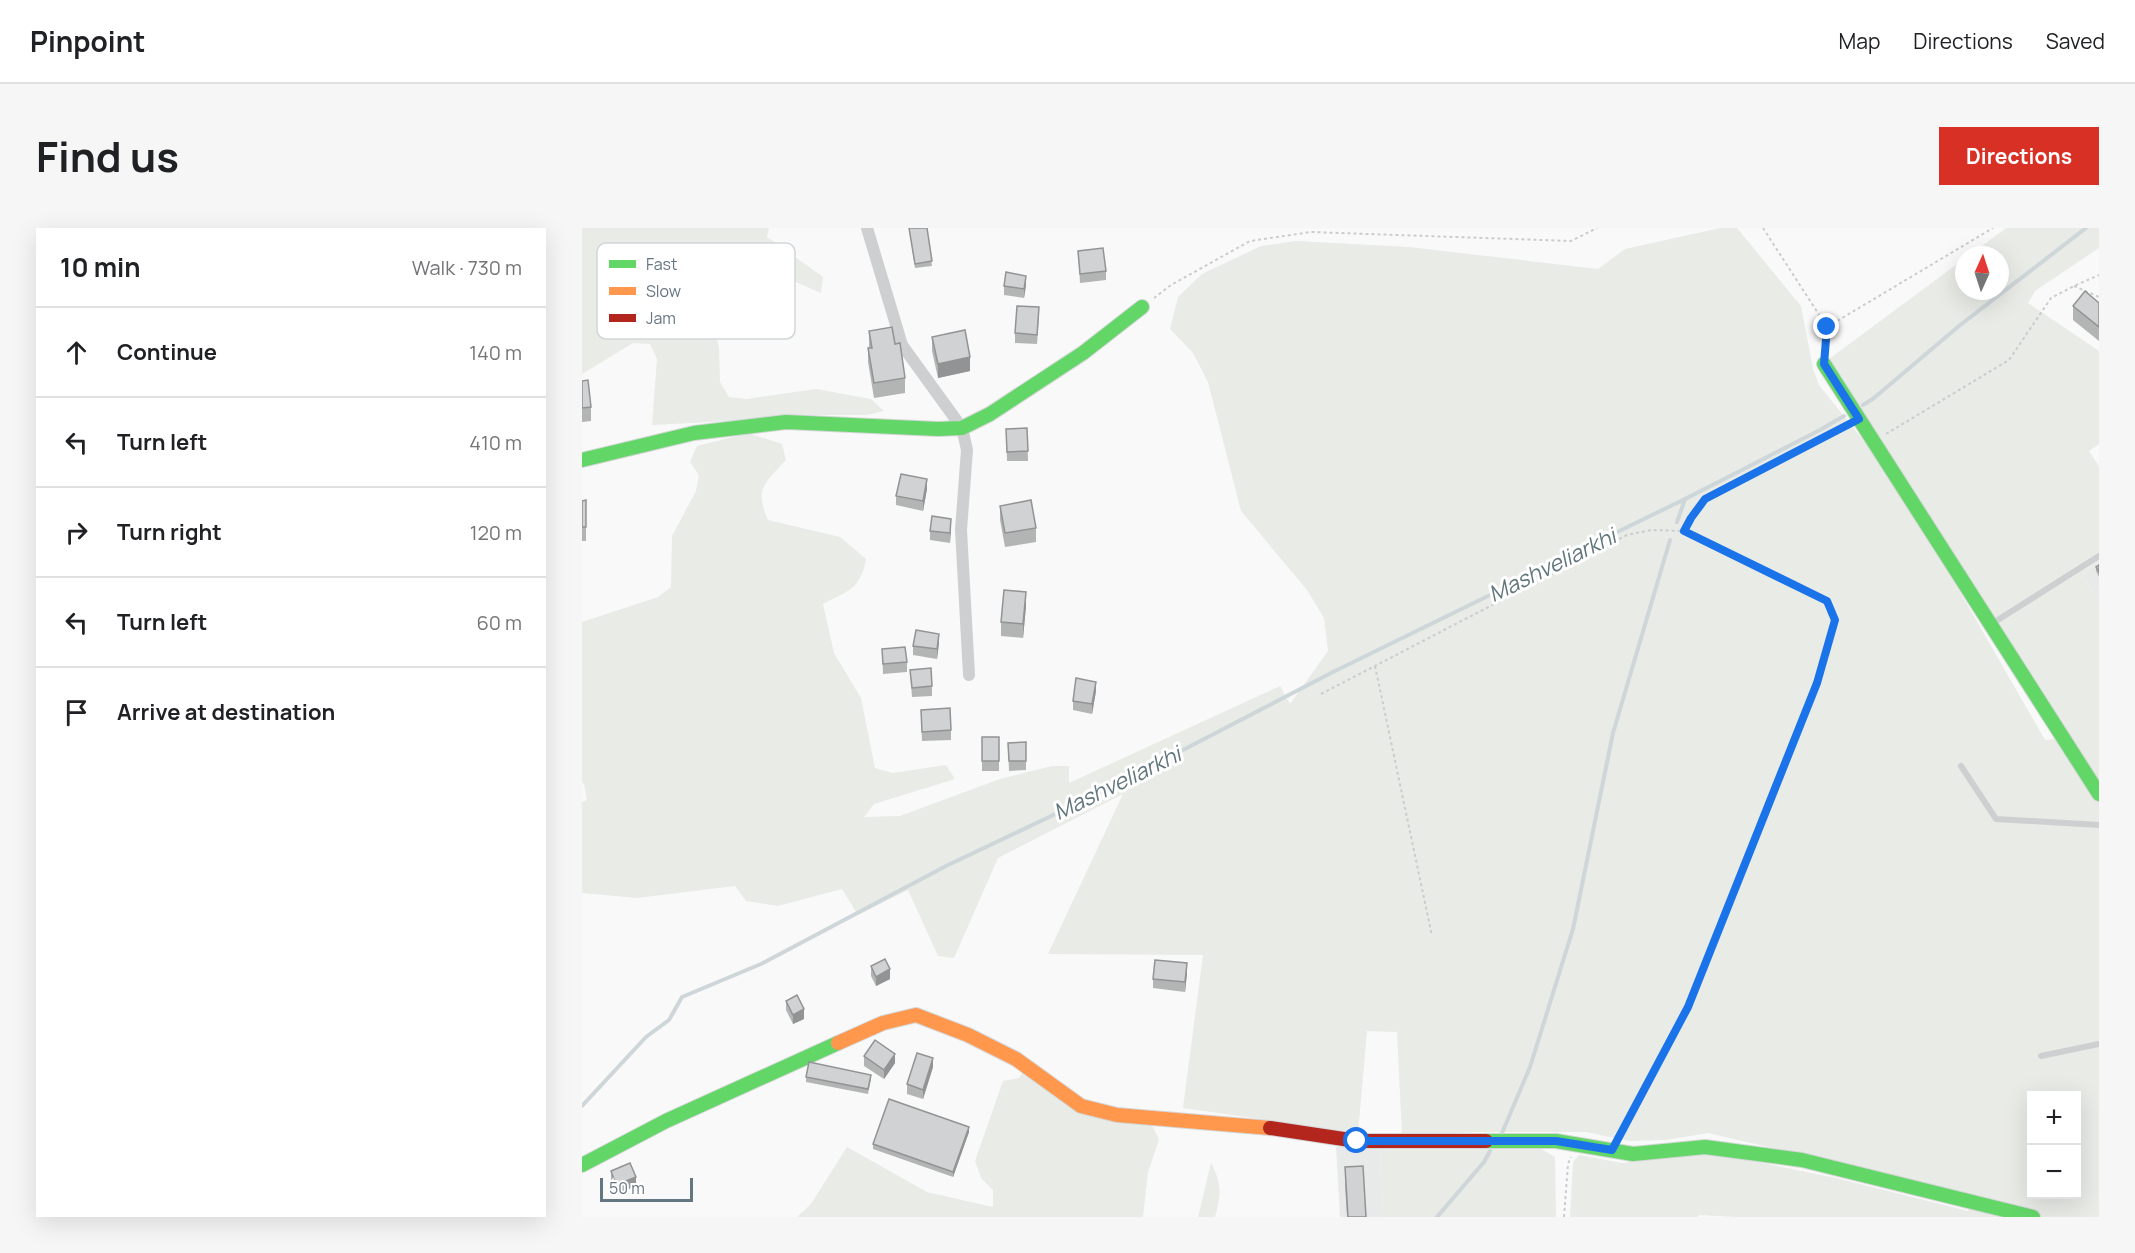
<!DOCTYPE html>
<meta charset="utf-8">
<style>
body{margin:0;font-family:Manrope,sans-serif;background:#f6f6f6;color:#202124}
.controls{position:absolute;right:18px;bottom:18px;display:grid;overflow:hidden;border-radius:0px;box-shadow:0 6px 24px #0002}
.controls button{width:54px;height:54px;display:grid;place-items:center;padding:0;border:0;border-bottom:2px solid #e0e0e0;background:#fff;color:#202124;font:30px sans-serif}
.compass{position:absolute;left:1373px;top:18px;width:54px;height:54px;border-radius:50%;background:#fff;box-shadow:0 6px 24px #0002;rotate:3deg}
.scale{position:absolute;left:18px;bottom:15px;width:93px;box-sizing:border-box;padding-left:6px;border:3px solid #657683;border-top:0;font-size:16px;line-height:21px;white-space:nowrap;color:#657683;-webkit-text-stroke:4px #fff;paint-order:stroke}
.stop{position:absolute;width:18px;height:18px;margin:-14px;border:4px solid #1a73e8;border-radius:50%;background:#fff}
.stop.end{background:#1a73e8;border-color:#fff;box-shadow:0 2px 6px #0008}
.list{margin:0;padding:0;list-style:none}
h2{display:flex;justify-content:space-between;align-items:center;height:78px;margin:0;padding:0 24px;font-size:26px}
h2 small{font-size:20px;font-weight:400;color:#757577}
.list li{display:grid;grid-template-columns:39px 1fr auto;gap:18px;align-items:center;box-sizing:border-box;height:90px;padding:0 24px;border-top:2px solid #e0e0e0}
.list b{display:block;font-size:22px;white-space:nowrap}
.list em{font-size:20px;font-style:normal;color:#757577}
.icon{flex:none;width:33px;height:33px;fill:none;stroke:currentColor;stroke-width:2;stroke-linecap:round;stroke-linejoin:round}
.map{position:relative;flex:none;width:1517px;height:989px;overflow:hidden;border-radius:0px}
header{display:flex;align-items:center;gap:36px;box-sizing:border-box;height:84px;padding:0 30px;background:#fff;border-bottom:2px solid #e0e0e0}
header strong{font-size:28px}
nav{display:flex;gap:33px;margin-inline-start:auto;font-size:21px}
.intro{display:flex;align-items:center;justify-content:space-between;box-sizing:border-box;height:144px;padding:0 36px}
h1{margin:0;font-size:42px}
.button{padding:15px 27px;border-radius:0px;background:#d93025;color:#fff;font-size:21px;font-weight:700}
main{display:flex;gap:36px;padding:0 36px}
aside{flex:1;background:#fff;border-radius:0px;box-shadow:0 6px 24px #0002}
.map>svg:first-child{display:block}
.built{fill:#e8e9e9}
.green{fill:#e8ebe6;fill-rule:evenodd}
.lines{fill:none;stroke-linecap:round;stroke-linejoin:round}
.stream{stroke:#ced6d9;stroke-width:4}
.fast-casing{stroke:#d5d6d7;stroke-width:16}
.slow-casing{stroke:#d5d6d7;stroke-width:16}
.jam-casing{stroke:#d5d6d7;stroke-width:16}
.path{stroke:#cbcccd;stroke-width:2;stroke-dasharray:3 3;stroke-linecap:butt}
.lane{stroke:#cecfd0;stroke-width:6}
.street{stroke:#cecfd0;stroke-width:12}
.fast{stroke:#63d668;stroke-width:14}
.slow{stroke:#ff974d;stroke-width:14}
.jam{stroke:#b3261e;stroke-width:14}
.wall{fill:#b3b5b5}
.shaded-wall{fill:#929394}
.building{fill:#d0d2d3;stroke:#929394;stroke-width:1.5}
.route{stroke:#1a73e8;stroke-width:8}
.labels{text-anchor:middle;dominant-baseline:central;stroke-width:6;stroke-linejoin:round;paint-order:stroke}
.water-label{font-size:22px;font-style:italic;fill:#60757c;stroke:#fff}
.key{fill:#fff;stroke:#d1d6da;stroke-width:1.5}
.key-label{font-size:16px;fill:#657683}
</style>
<header>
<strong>Pinpoint</strong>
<nav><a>Map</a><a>Directions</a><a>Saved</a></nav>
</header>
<div class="intro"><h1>Find us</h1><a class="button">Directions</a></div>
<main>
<aside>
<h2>10 min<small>Walk · 730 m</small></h2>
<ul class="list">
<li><svg class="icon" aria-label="ahead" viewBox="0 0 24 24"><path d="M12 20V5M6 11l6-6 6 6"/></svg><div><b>Continue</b></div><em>140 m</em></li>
<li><svg class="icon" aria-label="left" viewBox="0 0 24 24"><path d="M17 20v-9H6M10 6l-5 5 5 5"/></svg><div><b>Turn left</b></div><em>410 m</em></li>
<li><svg class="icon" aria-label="right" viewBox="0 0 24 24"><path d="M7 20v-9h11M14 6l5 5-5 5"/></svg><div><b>Turn right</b></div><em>120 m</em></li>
<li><svg class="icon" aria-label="left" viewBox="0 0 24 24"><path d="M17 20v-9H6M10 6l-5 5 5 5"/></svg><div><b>Turn left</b></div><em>60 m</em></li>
<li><svg class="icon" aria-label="arrive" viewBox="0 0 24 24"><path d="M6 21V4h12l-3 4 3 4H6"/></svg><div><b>Arrive at destination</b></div></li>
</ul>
</aside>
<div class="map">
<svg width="1517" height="989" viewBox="0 0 1517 989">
<rect width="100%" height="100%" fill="#f9f9f9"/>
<g class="built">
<polygon points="1517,336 1517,373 1500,347"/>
<polygon points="754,919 798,919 800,989 758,989"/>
</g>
<g class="green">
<polygon points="0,0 187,0 185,9 241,49 239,65 178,38 146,38 128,88 137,119 138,154 147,169 165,171 234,161 289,171 302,183 285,187 203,187 168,192 70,197 75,131 68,116 51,115 0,146"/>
<path d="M1138,0H1155L1219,78L1231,141L1237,157L1285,217L1378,364L1463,512L1486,510L1247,131L1382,31V63H1418V27H1388L1424,0H1517V20L1453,63L1446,75L1517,123V216L1507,223L1517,238V336L1500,347L1517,373V989H1154L1117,987L1116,989H988L991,934L997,927L1040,935L1115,926L1161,931L1254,950L1386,983L1392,967L1126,905L1084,912L1047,913L1004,904H896L820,907L815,804L785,803L776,905L601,880L621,727L466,726L541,566L416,630L372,730L356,728L326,662L276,687L260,661L196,678L164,673L153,658L55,670L0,665V574L5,572L2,556L0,555V394L76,369L89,359L90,308L114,263L117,247L108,234L115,218L166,205L200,216L204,232C183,255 172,260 186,292L258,309L284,331C279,361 266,363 241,376L252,425L279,470L293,540L311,545L364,537L373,551L292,576L282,589L318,588L418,551L470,538H487V555L698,458L708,476L746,423L742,390L725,362L659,283L626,154L611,125L588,101L596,69L620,46L679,18L714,13L827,19L1016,41L1043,21ZM1450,868H1494V966H1450Z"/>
<polygon points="441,844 496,883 570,897 577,912 566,944 561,989 215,989 229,976 265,919 345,964 411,979 411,962 399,950 393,933 421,853 437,850"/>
<polygon points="798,919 956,919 973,929 974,989 800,989"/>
<path d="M629,935C640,956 639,966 633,989H616Z"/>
</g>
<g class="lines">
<g class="stream">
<polyline points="1281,177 1292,170 1377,98 1504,0"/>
<polyline points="1095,294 1103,271 1238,202 1262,188"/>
<polyline points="0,878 64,809 87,792 100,769 179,736 364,638 524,562 753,443 906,368 966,342 1021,311 1103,271"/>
<polyline points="920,905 948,839 991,701 1031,505 1088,312"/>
<polyline points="855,989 902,934 908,923"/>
</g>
<g class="fast-casing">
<g id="fast">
<polyline points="1242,136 1517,566"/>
<polyline points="0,232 112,205 204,194 356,201 380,200 408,186 501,125 560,79"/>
<polyline points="904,913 974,913 1051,926 1123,919 1220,932 1451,989"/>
<polyline points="0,937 84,893 256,815"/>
</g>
</g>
<g class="slow-casing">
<polyline id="slow" points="256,815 301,795 334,787 386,807 434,831 499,878 535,887 688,900"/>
</g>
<g class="jam-casing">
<polyline id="jam" points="688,900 775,913 904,913"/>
</g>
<g class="path">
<polyline points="1181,0 1245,99 1243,122"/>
<polyline points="1492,58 1517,69"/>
<polyline points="572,70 589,57 668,13 729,4 989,13 1015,0"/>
<polyline points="1245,99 1411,0"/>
<polyline points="1304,206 1427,132 1469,70 1492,58 1517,47"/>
<polyline points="1102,303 1109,290 1123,271 1264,198"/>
<polyline points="793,438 850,708"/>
<polyline points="739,466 1045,307 1069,302 1102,303 1245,373 1253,392 1235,455 1106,779 1037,909"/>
<polyline points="982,989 986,936 989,929"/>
</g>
<g class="lane">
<polyline points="1411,395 1517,328"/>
<polyline points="1379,538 1414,591 1517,597"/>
<polyline points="1459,828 1517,816"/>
</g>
<polyline class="street" points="285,0 320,117 380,200 385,222 379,302 387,447"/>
<use href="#fast" class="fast"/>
<use href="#slow" class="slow"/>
<use href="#jam" class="jam"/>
</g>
<g class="wall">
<polygon points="327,0 345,0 350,38 333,40"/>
<polygon points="496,23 524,43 524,52 498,55"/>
<polygon points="444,57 442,70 422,67 422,58"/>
<polygon points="1517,75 1517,113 1491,92 1491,78"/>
<polygon points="457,89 455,116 433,115 433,105"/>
<polygon points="287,103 313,116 323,150 323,165 292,170 286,134 286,120 287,120"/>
<polygon points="350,109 388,143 356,150 350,123"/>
<polygon points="0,153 9,179 9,193 0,194"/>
<polygon points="445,200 446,233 425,233 424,201"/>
<polygon points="345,261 341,283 314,277 314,268"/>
<polygon points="4,272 4,313 0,313 0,273"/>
<polygon points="418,278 454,300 454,314 423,319 418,292"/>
<polygon points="369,300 368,315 348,312 348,303"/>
<polygon points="1517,337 1517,349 1514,343 1514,339"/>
<polygon points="444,378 441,410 419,408 419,394"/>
<polygon points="357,415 355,431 331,427 331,418"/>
<polygon points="300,421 325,434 325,444 301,446"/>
<polygon points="328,442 350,458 350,468 330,469"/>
<polygon points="514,463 510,486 491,482 491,473"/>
<polygon points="339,482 369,502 369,512 340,513"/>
<rect x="400" y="509" width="17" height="34"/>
<polygon points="444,514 444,542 427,543 426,515"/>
<polygon points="289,738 308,751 294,758 289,748"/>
<polygon points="605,745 603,764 571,760 571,751"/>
<polygon points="204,773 222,791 211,796 204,782"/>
<polygon points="282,828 313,835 302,851 282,838"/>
<polygon points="351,839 341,871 325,866 325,856"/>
<polygon points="224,849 289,851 286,866 224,854"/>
<polygon points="387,904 371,949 291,921 291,916"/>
<polygon points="763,939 784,989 765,989 763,957"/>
<polygon points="29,943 54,958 34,966 29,952"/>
</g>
<g class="shaded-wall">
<polygon points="444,48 444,57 442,70 442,61"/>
<polygon points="388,129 388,143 356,150 356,136"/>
<polygon points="345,251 345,261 341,283 341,273"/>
<polygon points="369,291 369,300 368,315 368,305"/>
<polygon points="444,364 444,378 441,410 441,396"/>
<polygon points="357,406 357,415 355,431 355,421"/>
<polygon points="514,454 514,463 510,486 510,476"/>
<polygon points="605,735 605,745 603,764 603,754"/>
<polygon points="308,741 308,751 294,758 294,749"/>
<polygon points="222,781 222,791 211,796 211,787"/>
<polygon points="313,826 313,835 302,851 302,842"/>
<polygon points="351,830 351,839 341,871 341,862"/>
<polygon points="387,899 387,904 371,949 371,944"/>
<polygon points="54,949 54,958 34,966 34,957"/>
</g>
<g class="building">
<polygon points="327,0 345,0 350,33 333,36"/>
<polygon points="521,20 524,43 498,46 496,23"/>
<polygon points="424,44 444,48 442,61 422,58"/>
<polygon points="1503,63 1517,75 1517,99 1491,78"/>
<polygon points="435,78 457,79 455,107 433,105"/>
<polygon points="310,99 313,116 318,115 323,150 292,155 286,120 290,120 287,103"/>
<polygon points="383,102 388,129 356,136 350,109"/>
<polygon points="6,152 9,179 0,180 0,153"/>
<polygon points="445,200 446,223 425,224 424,201"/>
<polygon points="319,246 345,251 341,273 314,268"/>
<polygon points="4,272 4,299 0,299 0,273"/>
<polygon points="449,272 454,300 423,305 418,278"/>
<polygon points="350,288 369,291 368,305 348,303"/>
<polygon points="1517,337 1517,344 1514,339"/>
<polygon points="422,362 444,364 441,396 419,394"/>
<polygon points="334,402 357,406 355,421 331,418"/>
<polygon points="323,419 325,434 301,436 300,421"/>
<polygon points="349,440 350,458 330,460 328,442"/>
<polygon points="494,450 514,454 510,476 491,473"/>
<polygon points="368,480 369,502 340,504 339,482"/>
<rect x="400" y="509" width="17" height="24"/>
<polygon points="444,514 444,533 427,533 426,515"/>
<polygon points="303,731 308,741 294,749 289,738"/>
<polygon points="573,732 605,735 603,754 571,751"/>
<polygon points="215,767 222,781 211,787 204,773"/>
<polygon points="293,812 313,826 302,842 282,828"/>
<polygon points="335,825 351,830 341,862 325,856"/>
<polygon points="227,834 289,847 286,861 224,849"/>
<polygon points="307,871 387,899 371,944 291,916"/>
<polygon points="48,935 54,949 34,957 29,943"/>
<polygon points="781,938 784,989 766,989 763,939"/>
</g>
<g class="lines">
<polyline class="route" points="775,913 974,913 1030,922 1106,779 1235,455 1253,392 1245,373 1102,303 1109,290 1123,271 1277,191 1242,136 1245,99"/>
</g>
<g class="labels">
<g class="water-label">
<text transform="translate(970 337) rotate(-26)">Mashveliarkhi</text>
<text transform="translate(535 555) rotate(-26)">Mashveliarkhi</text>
</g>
</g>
<rect x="15" y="15" width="198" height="96" rx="9" class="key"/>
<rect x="27" y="32" width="27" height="8" fill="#63d668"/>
<rect x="27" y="59" width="27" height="8" fill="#ff974d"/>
<rect x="27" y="86" width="27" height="8" fill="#b3261e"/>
<g class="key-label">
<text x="64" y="42">Fast</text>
<text x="64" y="69">Slow</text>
<text x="64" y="96">Jam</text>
</g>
</svg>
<div class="controls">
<button>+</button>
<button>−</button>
</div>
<svg class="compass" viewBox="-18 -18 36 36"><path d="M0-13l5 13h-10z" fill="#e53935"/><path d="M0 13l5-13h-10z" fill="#757577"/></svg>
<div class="scale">50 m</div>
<div class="stop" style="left:775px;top:913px"></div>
<div class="stop end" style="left:1245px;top:99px"></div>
</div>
</main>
